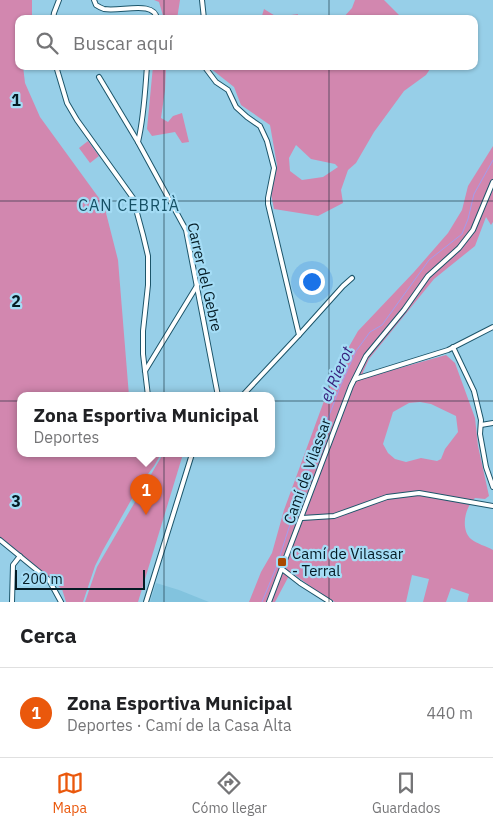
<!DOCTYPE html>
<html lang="es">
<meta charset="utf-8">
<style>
body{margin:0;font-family:"IBM Plex Sans",sans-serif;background:#f2f2f2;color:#202124}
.scale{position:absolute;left:15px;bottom:12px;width:130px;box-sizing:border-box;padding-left:5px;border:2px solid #041b24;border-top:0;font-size:14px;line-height:18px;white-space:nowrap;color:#041b24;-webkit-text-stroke:4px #a4dcf5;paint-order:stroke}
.you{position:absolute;left:311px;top:281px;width:18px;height:18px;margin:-12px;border:4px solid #fff;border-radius:50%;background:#1a73e8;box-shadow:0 0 0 8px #1a73e833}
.badge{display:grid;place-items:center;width:32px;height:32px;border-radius:50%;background:#ea580c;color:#fff;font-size:16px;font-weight:700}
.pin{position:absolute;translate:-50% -41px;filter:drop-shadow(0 1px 2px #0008)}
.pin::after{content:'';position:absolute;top:26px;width:18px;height:15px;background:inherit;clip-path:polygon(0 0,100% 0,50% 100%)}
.popup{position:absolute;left:17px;top:392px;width:258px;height:65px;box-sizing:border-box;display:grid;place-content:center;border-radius:10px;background:#fff;filter:drop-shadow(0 1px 4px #0005);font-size:16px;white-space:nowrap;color:#757577}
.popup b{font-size:19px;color:#202124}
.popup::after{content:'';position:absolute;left:50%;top:100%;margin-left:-10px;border:10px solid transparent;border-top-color:#fff}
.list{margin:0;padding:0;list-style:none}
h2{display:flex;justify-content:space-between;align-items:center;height:65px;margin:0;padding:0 20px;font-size:21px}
h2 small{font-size:16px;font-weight:400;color:#757577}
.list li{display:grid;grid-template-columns:32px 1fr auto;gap:15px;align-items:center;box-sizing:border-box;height:90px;padding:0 20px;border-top:1px solid #e0e0e0}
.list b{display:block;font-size:19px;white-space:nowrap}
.list p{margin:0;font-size:16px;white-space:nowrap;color:#757577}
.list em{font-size:16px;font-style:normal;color:#757577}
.icon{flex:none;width:28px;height:28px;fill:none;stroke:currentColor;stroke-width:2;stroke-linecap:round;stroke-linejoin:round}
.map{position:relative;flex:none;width:493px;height:602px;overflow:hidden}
.search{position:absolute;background:#fff;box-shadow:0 1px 4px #0004;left:15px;right:15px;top:15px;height:55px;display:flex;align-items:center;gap:12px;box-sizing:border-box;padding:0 18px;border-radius:10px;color:#757577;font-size:19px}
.sheet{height:155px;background:#fff}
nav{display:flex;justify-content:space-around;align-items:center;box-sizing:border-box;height:70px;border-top:1px solid #e0e0e0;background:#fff;font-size:14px;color:#757577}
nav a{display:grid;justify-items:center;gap:2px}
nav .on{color:#ea580c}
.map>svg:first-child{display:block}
.built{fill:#82c3de}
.green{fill:#d287af;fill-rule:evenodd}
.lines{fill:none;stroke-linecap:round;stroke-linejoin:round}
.stream{stroke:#a39ced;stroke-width:1}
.minor-casing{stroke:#1c556a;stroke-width:6}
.minor{stroke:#fff;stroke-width:4}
.grid{fill:none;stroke:#041b24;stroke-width:1;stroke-opacity:0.55}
.poi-dot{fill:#a94800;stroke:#a4dcf5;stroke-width:2}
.labels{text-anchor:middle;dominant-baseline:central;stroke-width:4.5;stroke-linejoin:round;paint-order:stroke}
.street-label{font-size:15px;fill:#041b24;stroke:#a4dcf5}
.poi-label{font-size:15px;fill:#041b24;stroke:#a4dcf5;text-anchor:start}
.neighbourhood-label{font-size:16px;letter-spacing:1px;fill:#165065;stroke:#a4dcf5}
.water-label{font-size:16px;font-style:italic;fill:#38217d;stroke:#a4dcf5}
.grid-label{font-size:16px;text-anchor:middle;font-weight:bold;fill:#041b24;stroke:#a4dcf5;stroke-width:4.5;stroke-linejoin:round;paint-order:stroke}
</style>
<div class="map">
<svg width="493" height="602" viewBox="0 0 493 602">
<rect width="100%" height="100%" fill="#97cfe8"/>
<polygon class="built" points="156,583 179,590 209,602 150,602"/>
<g class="green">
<polygon points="0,0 32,0 32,16 42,19 19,19 19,66 23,66 25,83 40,117 104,205 118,260 129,396 21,396 21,454 161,454 154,466 139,486 103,550 95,566 83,602 66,602 62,589 0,540"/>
<polygon points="154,0 180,0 177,19 164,19 159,2"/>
<polygon points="355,0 384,0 403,19 342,19 352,8"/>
<polygon points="264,9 277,17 298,14 297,19 261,19"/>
<polygon points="153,66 166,66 165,90 161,118 168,122 173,116 182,113 189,142 182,143 175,132 152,136 147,129"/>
<path d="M209,66H432L426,75L404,91L374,132L356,163L348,170L341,190L343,203L318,216L274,209L271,194L277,165L270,125L241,105L234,87L210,68ZM296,145L311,159L335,164L338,167L323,177L302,180L290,171L289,158Z"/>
<polygon points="88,141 99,156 90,163 79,148"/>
<path d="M493,146V222L491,225L486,217L475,246L434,279L369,359L363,372L364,378L446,355L455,363L475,418L478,446L489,496L485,499L475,498C465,507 460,529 471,539C477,544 486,546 493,550V602H467L469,594L451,588L446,602H423L429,579L412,575L406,602H335L322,595L291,572L275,602H249L261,572L272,553L284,510L335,371L358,331L414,272L448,233L462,210L468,186ZM420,402L431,404L456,416L458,432L445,449L441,459L437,461L421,458L406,462L395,459L388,453L383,444L393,412L409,403Z"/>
<polygon points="163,454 183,454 138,602 85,602 97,567"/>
</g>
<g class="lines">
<polyline class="stream" points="262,602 276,568 305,478 340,387 356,351 370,332 382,325 429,260 462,234 468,219 474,194 493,160"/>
<g class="minor-casing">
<g id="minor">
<path d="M94,0L96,5C99,7 101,8 104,9C121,12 155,0 157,19"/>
<polyline points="202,0 204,19"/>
<polyline points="53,19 54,13 59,0"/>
<polyline points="56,66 67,103 77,120 133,198 143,235 148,256 148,285 143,331 143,354 148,396"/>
<path d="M147,66C145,92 144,117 138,142L186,230L218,396"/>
<polyline points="204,66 216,82 228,90 236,107 247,117 260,126 267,141 274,168 268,198 268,204 299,335 242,396"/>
<polyline points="99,77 138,142"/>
<polyline points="299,335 343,286 352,278"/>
<polyline points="453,347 474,391 481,420 480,434 486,467 493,487"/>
<polyline points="145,371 198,284"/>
<polyline points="355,379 448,350 493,327"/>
<polyline points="481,425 493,423"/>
<polyline points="302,518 334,516 387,497 419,493 493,506"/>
<polyline points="0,540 49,580 61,602"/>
<polyline points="282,569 300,583 330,602"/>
<polyline points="12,602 13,565 20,556"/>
<polyline points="146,602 192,454"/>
<polyline points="269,602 351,386 366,356 404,310 428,276 459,248 473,230 493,182"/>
</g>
</g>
<use href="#minor" class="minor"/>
</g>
<path class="grid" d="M164,0V19M329,0V19M164,66V602M329,66V602M0,201H493M0,401H493"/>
<rect class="poi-dot" x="277" y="557" width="10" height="10" rx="2.5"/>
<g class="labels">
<g class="street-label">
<text transform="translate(205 277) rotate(77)">Carrer del Gebre</text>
<text transform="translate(307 471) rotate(-70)">Camí de Vilassar</text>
</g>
<g class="poi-label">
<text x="292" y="553">Camí de Vilassar<tspan x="292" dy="17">- Terral</tspan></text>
</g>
<g class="neighbourhood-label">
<text x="129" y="205">CAN CEBRIÀ</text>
</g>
<g class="water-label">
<text transform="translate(336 374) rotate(-66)">el Rierot</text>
</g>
</g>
<g class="grid-label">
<text x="16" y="106">1</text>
<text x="16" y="307">2</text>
<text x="16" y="507">3</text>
</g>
</svg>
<div class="scale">200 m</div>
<div class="you"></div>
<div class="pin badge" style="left:146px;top:515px">1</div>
<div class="popup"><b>Zona Esportiva Municipal</b>Deportes</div>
<div class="search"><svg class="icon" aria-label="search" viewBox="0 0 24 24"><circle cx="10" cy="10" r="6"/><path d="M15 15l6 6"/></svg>Buscar aquí</div>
</div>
<section class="sheet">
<h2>Cerca<small></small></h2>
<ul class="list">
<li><span class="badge">1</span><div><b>Zona Esportiva Municipal</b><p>Deportes · Camí de la Casa Alta</p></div><em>440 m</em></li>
</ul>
</section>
<nav>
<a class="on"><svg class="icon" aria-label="map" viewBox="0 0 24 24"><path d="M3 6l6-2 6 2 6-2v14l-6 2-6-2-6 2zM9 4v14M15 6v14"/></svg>Mapa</a>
<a><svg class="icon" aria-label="directions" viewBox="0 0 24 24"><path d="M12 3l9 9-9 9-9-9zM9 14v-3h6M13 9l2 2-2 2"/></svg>Cómo llegar</a>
<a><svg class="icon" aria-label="saved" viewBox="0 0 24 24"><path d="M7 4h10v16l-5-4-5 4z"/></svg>Guardados</a>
</nav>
